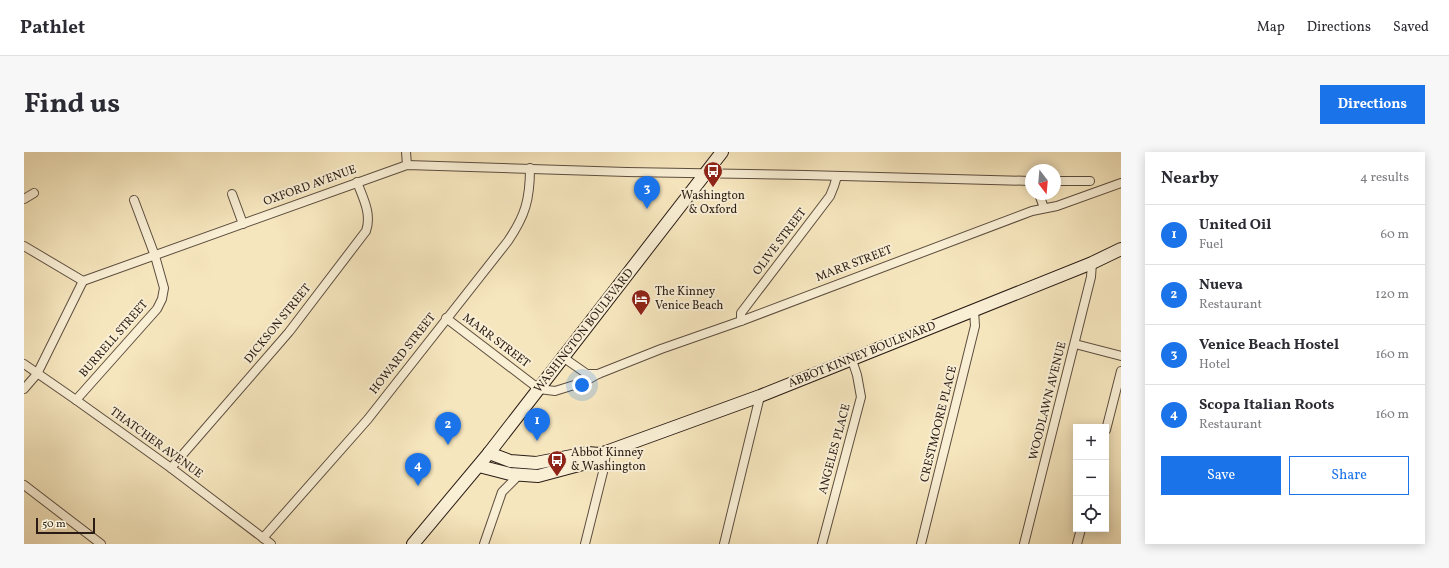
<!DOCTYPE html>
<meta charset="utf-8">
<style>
body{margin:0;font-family:Vollkorn,serif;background:#f7f7f7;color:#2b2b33}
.controls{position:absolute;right:12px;bottom:12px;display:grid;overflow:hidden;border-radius:0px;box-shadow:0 2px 10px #0003}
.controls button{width:36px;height:36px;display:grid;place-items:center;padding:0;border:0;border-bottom:1px solid #e1e1e2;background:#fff;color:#2b2b33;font:20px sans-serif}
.compass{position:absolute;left:1001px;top:12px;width:36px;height:36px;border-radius:50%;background:#fff;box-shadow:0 2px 10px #0003;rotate:164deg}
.scale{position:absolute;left:12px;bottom:10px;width:59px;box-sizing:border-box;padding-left:4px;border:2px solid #2a1c15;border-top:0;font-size:11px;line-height:14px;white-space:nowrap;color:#2a1c15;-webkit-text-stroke:3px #f9efd5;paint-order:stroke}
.you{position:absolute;left:558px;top:233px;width:14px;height:14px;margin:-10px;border:3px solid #fff;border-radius:50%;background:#1a73e8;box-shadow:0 0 0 6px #1a73e833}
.badge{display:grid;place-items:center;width:26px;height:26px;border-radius:50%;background:#1a73e8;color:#fff;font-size:13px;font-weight:700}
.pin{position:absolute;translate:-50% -33px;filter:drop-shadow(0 1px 2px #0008)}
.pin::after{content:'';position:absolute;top:21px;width:14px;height:12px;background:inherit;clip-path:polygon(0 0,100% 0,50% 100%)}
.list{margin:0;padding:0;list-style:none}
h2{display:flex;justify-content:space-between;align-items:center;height:52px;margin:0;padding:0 16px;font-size:17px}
h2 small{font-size:13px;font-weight:400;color:#7c7c81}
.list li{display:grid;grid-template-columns:26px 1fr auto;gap:12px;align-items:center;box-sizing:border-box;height:60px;padding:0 16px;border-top:1px solid #e1e1e2}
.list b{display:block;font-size:15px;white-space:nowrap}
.list p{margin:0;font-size:13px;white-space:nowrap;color:#7c7c81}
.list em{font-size:13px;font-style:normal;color:#7c7c81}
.actions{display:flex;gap:8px;padding:12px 16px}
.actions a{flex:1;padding:9px 0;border:1px solid #1a73e8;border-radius:0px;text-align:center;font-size:14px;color:#1a73e8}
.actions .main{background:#1a73e8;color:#fff}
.icon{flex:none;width:22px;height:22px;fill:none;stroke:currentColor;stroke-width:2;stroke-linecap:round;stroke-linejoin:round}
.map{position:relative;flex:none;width:1097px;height:392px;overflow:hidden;border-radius:0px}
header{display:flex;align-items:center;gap:24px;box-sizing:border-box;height:56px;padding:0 20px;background:#fff;border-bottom:1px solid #e1e1e2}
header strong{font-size:19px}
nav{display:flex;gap:22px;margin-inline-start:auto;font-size:14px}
.intro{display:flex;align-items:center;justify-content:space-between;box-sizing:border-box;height:96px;padding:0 24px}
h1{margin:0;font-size:28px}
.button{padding:10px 18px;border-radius:0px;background:#1a73e8;color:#fff;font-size:14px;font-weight:700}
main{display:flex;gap:24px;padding:0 24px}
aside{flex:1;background:#fff;border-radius:0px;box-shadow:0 2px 10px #0003}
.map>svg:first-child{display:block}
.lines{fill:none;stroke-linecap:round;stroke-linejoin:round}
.street-casing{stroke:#5d4e3f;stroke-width:10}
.secondary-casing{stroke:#2a1c15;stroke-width:14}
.street{stroke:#f9efd5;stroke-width:8}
.secondary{stroke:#f9efd5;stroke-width:12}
.labels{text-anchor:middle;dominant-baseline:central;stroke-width:4;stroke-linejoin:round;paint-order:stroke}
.street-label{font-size:12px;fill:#2a1c15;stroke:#f9efd5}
.poi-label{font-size:12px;fill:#2a1c15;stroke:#f9efd5;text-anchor:start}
</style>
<header>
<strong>Pathlet</strong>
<nav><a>Map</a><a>Directions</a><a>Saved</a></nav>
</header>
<div class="intro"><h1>Find us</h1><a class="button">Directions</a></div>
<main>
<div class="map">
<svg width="1097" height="392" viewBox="0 0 1097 392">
<rect width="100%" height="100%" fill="#f6e6be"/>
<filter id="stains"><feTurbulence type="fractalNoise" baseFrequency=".005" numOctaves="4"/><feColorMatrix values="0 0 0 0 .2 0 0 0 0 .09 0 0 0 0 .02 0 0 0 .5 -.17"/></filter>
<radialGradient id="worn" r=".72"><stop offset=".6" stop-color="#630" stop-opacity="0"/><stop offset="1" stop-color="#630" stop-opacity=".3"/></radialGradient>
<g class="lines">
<g class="street-casing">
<g id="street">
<polyline points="382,0 383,13"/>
<polyline points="1031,29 1066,29"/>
<polyline points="208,42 219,72"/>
<polyline points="1015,42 1020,56"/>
<polyline points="0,47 10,41"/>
<polyline points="0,94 59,129 383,13 603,20 781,23 1007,29"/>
<polyline points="422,166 515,237 531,239 560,230 574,222 637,197 717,169 1008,59 1033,54 1097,31"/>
<polyline points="717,169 717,161 806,44 810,34 813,24"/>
<polyline points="1051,192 1097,204"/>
<polyline points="540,206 563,222 574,222"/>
<polyline points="0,212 52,248 147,316 247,392"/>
<polyline points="0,237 13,222 59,129"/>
<polyline points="52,248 133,157 138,147 140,136 131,104 110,48"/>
<polyline points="1082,278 1097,219"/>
<path d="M147,316L265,180L342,79C348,62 339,46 333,30"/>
<polyline points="0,333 77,392"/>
<path d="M239,386L344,267L484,89C501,64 506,48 506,16"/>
<polyline points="460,392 478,340 494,324"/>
<polyline points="561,392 580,316 582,300"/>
<polyline points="700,392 736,244"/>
<polyline points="798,392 837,245 833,223 828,208"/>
<polyline points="897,392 951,174 950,158"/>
<polyline points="1000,392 1067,125 1068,111"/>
<polyline points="1053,392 1057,377"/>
</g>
</g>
<g class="secondary-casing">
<g id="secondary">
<polyline points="465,301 486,309 512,311 563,301 576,302 582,300 736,244 1068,111 1097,97"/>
<polyline points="455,314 486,322 514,324 570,309 576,302"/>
<polyline points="389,392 465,301 698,0"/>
</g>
</g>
<use href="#street" class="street"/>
<use href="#secondary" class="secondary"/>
</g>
<defs>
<g id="bus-pin" transform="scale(1)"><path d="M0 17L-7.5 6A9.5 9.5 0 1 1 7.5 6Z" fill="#8f2418" stroke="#f9efd5"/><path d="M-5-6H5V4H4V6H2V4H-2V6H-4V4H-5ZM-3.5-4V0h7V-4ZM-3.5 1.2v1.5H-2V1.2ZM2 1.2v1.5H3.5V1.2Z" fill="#fff"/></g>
<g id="hotel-pin" transform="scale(1)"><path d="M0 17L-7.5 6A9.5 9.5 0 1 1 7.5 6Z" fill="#8f2418" stroke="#f9efd5"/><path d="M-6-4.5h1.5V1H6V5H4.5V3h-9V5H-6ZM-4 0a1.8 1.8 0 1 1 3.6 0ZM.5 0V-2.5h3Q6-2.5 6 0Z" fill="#fff"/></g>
</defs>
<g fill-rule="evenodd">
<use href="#bus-pin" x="689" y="19"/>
<use href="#hotel-pin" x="617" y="147"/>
<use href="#bus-pin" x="533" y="308"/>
</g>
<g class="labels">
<g class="street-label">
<text transform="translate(286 34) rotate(-20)">OXFORD AVENUE</text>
<text transform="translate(756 90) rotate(-53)">OLIVE STREET</text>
<text transform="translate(830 112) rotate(-21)">MARR STREET</text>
<text transform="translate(254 172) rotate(-51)">DICKSON STREET</text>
<text transform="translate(560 179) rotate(-52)">WASHINGTON BOULEVARD</text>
<text transform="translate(90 187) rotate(-49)">BURRELL STREET</text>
<text transform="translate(472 189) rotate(37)">MARR STREET</text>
<text transform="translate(379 202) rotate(-52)">HOWARD STREET</text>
<text transform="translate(838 203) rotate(-22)">ABBOT KINNEY BOULEVARD</text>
<text transform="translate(1024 249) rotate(-76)">WOODLAWN AVENUE</text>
<text transform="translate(915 272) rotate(-76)">CRESTMOORE PLACE</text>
<text transform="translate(132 291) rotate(36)">THATCHER AVENUE</text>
<text transform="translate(811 297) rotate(-75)">ANGELES PLACE</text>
</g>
<g class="poi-label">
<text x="689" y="44" text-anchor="middle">Washington<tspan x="689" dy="14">&amp; Oxford</tspan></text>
<text x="631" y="140">The Kinney<tspan x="631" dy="14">Venice Beach</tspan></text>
<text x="547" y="301">Abbot Kinney<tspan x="547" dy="14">&amp; Washington</tspan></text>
</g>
</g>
<rect width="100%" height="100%" filter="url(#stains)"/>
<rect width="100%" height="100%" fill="url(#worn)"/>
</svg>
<div class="controls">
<button>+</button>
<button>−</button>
<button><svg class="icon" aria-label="locate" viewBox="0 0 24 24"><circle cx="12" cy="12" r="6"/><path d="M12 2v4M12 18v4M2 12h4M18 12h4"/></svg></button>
</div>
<svg class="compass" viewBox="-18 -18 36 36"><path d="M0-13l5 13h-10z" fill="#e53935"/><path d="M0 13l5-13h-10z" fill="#7c7c81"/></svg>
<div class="scale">50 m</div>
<div class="you"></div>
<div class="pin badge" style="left:513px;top:289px">1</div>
<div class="pin badge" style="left:424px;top:293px">2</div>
<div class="pin badge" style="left:623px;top:57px">3</div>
<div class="pin badge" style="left:394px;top:334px">4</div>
</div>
<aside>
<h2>Nearby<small>4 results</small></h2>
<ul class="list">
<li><span class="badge">1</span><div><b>United Oil</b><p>Fuel</p></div><em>60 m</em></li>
<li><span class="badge">2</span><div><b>Nueva</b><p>Restaurant</p></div><em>120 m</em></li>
<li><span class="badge">3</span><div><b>Venice Beach Hostel</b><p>Hotel</p></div><em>160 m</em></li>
<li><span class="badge">4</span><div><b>Scopa Italian Roots</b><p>Restaurant</p></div><em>160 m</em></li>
</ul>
<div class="actions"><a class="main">Save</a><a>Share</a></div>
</aside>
</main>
